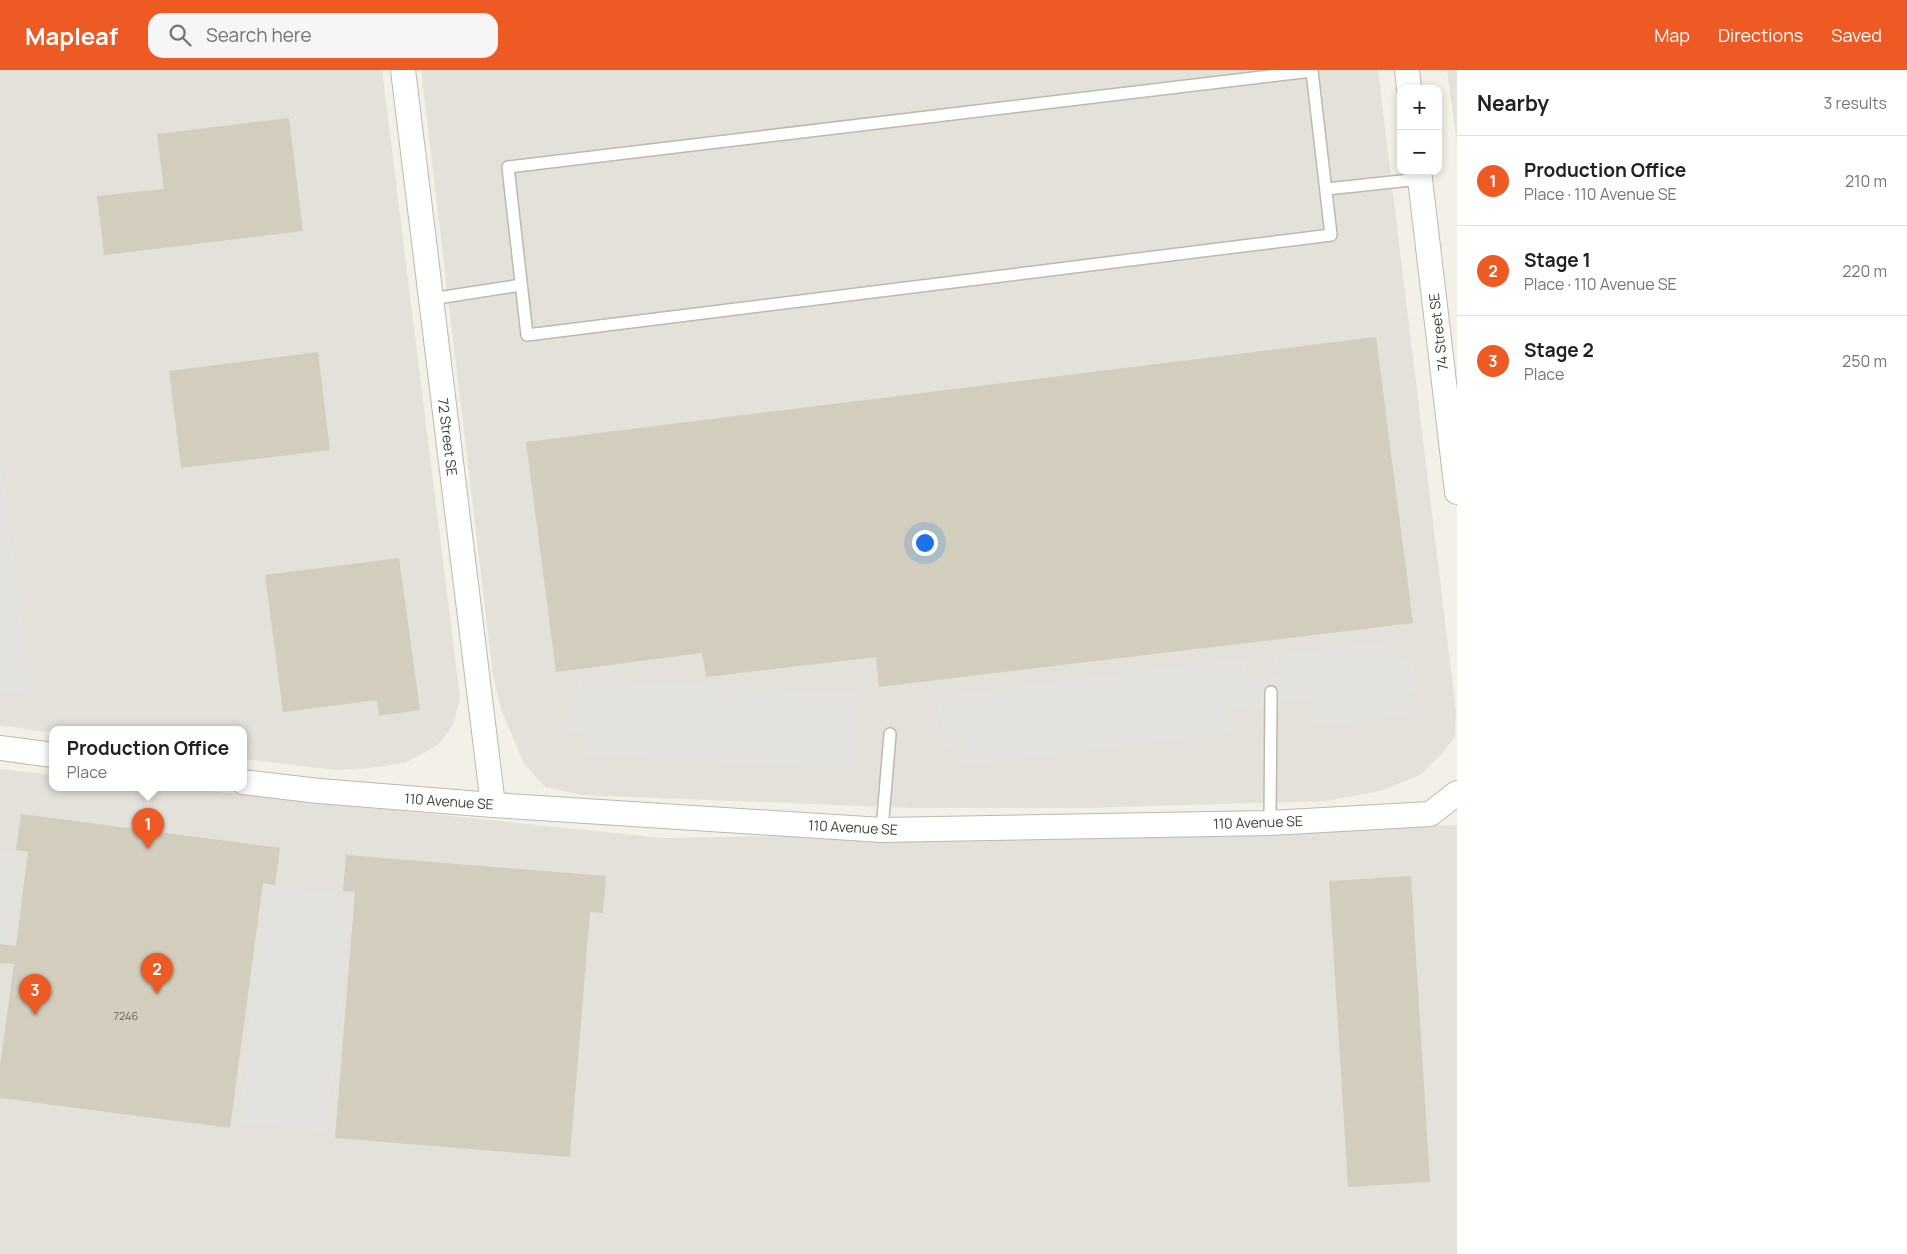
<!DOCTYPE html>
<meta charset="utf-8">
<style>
body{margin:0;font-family:Manrope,sans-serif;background:#f6f6f6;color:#202124}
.controls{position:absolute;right:15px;top:15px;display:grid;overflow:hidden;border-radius:10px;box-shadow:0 2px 8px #0003}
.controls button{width:45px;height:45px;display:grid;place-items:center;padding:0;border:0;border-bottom:1px solid #e0e0e0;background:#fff;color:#202124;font:25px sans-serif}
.you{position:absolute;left:924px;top:472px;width:18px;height:18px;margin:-12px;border:4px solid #fff;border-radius:50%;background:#1a73e8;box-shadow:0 0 0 8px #1a73e833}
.badge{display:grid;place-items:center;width:32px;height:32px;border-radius:50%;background:#ed5a23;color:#fff;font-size:16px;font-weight:700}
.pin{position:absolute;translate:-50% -41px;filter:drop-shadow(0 1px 2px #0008)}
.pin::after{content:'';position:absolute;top:26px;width:18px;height:15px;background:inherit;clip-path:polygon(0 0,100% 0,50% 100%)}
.popup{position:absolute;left:49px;top:656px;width:198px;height:65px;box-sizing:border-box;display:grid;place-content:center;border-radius:10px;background:#fff;filter:drop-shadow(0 1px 4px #0005);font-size:16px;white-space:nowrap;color:#757577}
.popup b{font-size:19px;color:#202124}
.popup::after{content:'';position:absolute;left:50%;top:100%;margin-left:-10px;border:10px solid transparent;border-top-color:#fff}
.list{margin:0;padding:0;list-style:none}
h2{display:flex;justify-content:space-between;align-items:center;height:65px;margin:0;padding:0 20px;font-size:21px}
h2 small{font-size:16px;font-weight:400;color:#757577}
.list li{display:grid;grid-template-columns:32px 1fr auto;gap:15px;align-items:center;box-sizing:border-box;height:90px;padding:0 20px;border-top:1px solid #e0e0e0}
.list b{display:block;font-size:19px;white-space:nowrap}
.list p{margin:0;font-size:16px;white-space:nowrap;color:#757577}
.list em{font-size:16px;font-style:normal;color:#757577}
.icon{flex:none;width:28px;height:28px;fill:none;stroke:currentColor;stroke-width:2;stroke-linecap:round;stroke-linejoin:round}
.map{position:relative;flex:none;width:1457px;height:1184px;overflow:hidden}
header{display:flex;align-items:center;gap:30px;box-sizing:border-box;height:70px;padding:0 25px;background:#ed5a23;color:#fff}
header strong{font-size:24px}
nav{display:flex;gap:28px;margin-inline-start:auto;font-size:18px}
.search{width:350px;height:45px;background:#f6f6f6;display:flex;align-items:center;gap:12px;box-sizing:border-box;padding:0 18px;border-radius:15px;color:#757577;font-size:19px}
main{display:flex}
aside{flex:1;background:#fff}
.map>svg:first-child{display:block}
.industrial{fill:#e4e1db}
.parking{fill:#e3e2de}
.building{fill:#d3cdbd}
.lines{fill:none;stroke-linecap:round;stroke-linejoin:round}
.lane-casing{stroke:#bdb9aa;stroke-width:14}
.street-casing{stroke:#bdb9aa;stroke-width:26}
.lane{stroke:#fff;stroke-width:11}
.street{stroke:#fff;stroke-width:24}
.labels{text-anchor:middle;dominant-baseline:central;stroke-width:4.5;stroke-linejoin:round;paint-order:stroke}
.number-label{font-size:11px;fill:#686458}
.street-label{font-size:14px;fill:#454136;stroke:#fff}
</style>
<header>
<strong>Mapleaf</strong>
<div class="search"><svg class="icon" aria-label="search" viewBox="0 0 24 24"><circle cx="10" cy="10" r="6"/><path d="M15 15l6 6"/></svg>Search here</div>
<nav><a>Map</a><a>Directions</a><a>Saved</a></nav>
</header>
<main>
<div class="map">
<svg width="1457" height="1184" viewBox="0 0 1457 1184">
<rect width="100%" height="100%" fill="#f2f0e7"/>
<g class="industrial">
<polygon points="0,0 382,0 460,628 453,655 439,674 422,684 404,693 370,698 336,700 243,689 243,660 53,660 53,663 0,655"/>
<polygon points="421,0 1378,0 1456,641 1455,667 1439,687 1420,705 1380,721 1326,731 1086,738 911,738 582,725 545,717 523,692 501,639 493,605"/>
<polygon points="1447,0 1457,0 1457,74"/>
<polygon points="0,699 53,705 53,718 180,718 664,768 1457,755 1457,1184 0,1184"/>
</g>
<g class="parking">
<polygon points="0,381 31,626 0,620"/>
<polygon points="1397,571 1399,591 1412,590 1416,622 1409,623 1411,645 1314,657 1311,629 1229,638 1231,663 965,695 963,675 943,677 938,627 1244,589 1247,611 1277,607 1274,586"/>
<polygon points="579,609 858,624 854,699 586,685 587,662 569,661 570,634 578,634"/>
<polygon points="0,782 18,785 13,822 18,824 11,874 0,873"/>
<polygon points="265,816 353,825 327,1061 240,1052"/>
</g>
<g class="building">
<polygon points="289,48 303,161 104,185 97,126 164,119 157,64"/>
<polygon points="1376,267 1413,553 879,617 876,587 706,607 702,583 556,602 526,372"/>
<polygon points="318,282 330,380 181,398 169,301"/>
<polygon points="399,488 420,640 379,646 377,630 283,642 265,505"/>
<polygon points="21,744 280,778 275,815 263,813 230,1058 0,1028 0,996 14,894 0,893 0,874 16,876 28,782 16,780"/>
<polygon points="346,785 606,806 603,843 590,842 570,1087 335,1068 355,822 343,821"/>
<polygon points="1411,806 1430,1112 1348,1117 1329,811"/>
</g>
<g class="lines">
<g class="lane-casing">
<g id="lane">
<polygon points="1312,1 1331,165 527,265 508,97"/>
<polyline points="1327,119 1420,109"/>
<polyline points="431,229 521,215"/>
<polyline points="1270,753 1271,622"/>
<polyline points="882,760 890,664"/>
</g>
</g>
<g class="street-casing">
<g id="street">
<polyline points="403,0 493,735"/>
<polyline points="1407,0 1409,19"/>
<polyline points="1419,101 1457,422"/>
<polyline points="0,678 53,685"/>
<polyline points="243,712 319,721 493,735 882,760 1270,753 1430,744 1457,723"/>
</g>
</g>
<use href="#lane" class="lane"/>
<use href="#street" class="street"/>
</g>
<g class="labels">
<g class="number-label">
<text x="126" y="945">7246</text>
</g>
<g class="street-label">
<text transform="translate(1438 262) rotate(-97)">74 Street SE</text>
<text transform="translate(448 367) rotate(83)">72 Street SE</text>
<text transform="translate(449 731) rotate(4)">110 Avenue SE</text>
<text transform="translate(1258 752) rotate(-2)">110 Avenue SE</text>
<text transform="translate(853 757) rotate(3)">110 Avenue SE</text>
</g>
</g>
</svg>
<div class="controls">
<button>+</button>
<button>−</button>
</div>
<div class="you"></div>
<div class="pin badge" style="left:148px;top:779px">1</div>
<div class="popup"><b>Production Office</b>Place</div>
<div class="pin badge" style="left:157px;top:924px">2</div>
<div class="pin badge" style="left:35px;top:945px">3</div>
</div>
<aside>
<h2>Nearby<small>3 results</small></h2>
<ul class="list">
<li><span class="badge">1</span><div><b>Production Office</b><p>Place · 110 Avenue SE</p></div><em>210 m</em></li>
<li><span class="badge">2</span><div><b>Stage 1</b><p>Place · 110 Avenue SE</p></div><em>220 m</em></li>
<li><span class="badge">3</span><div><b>Stage 2</b><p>Place</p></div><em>250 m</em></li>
</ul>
</aside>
</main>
